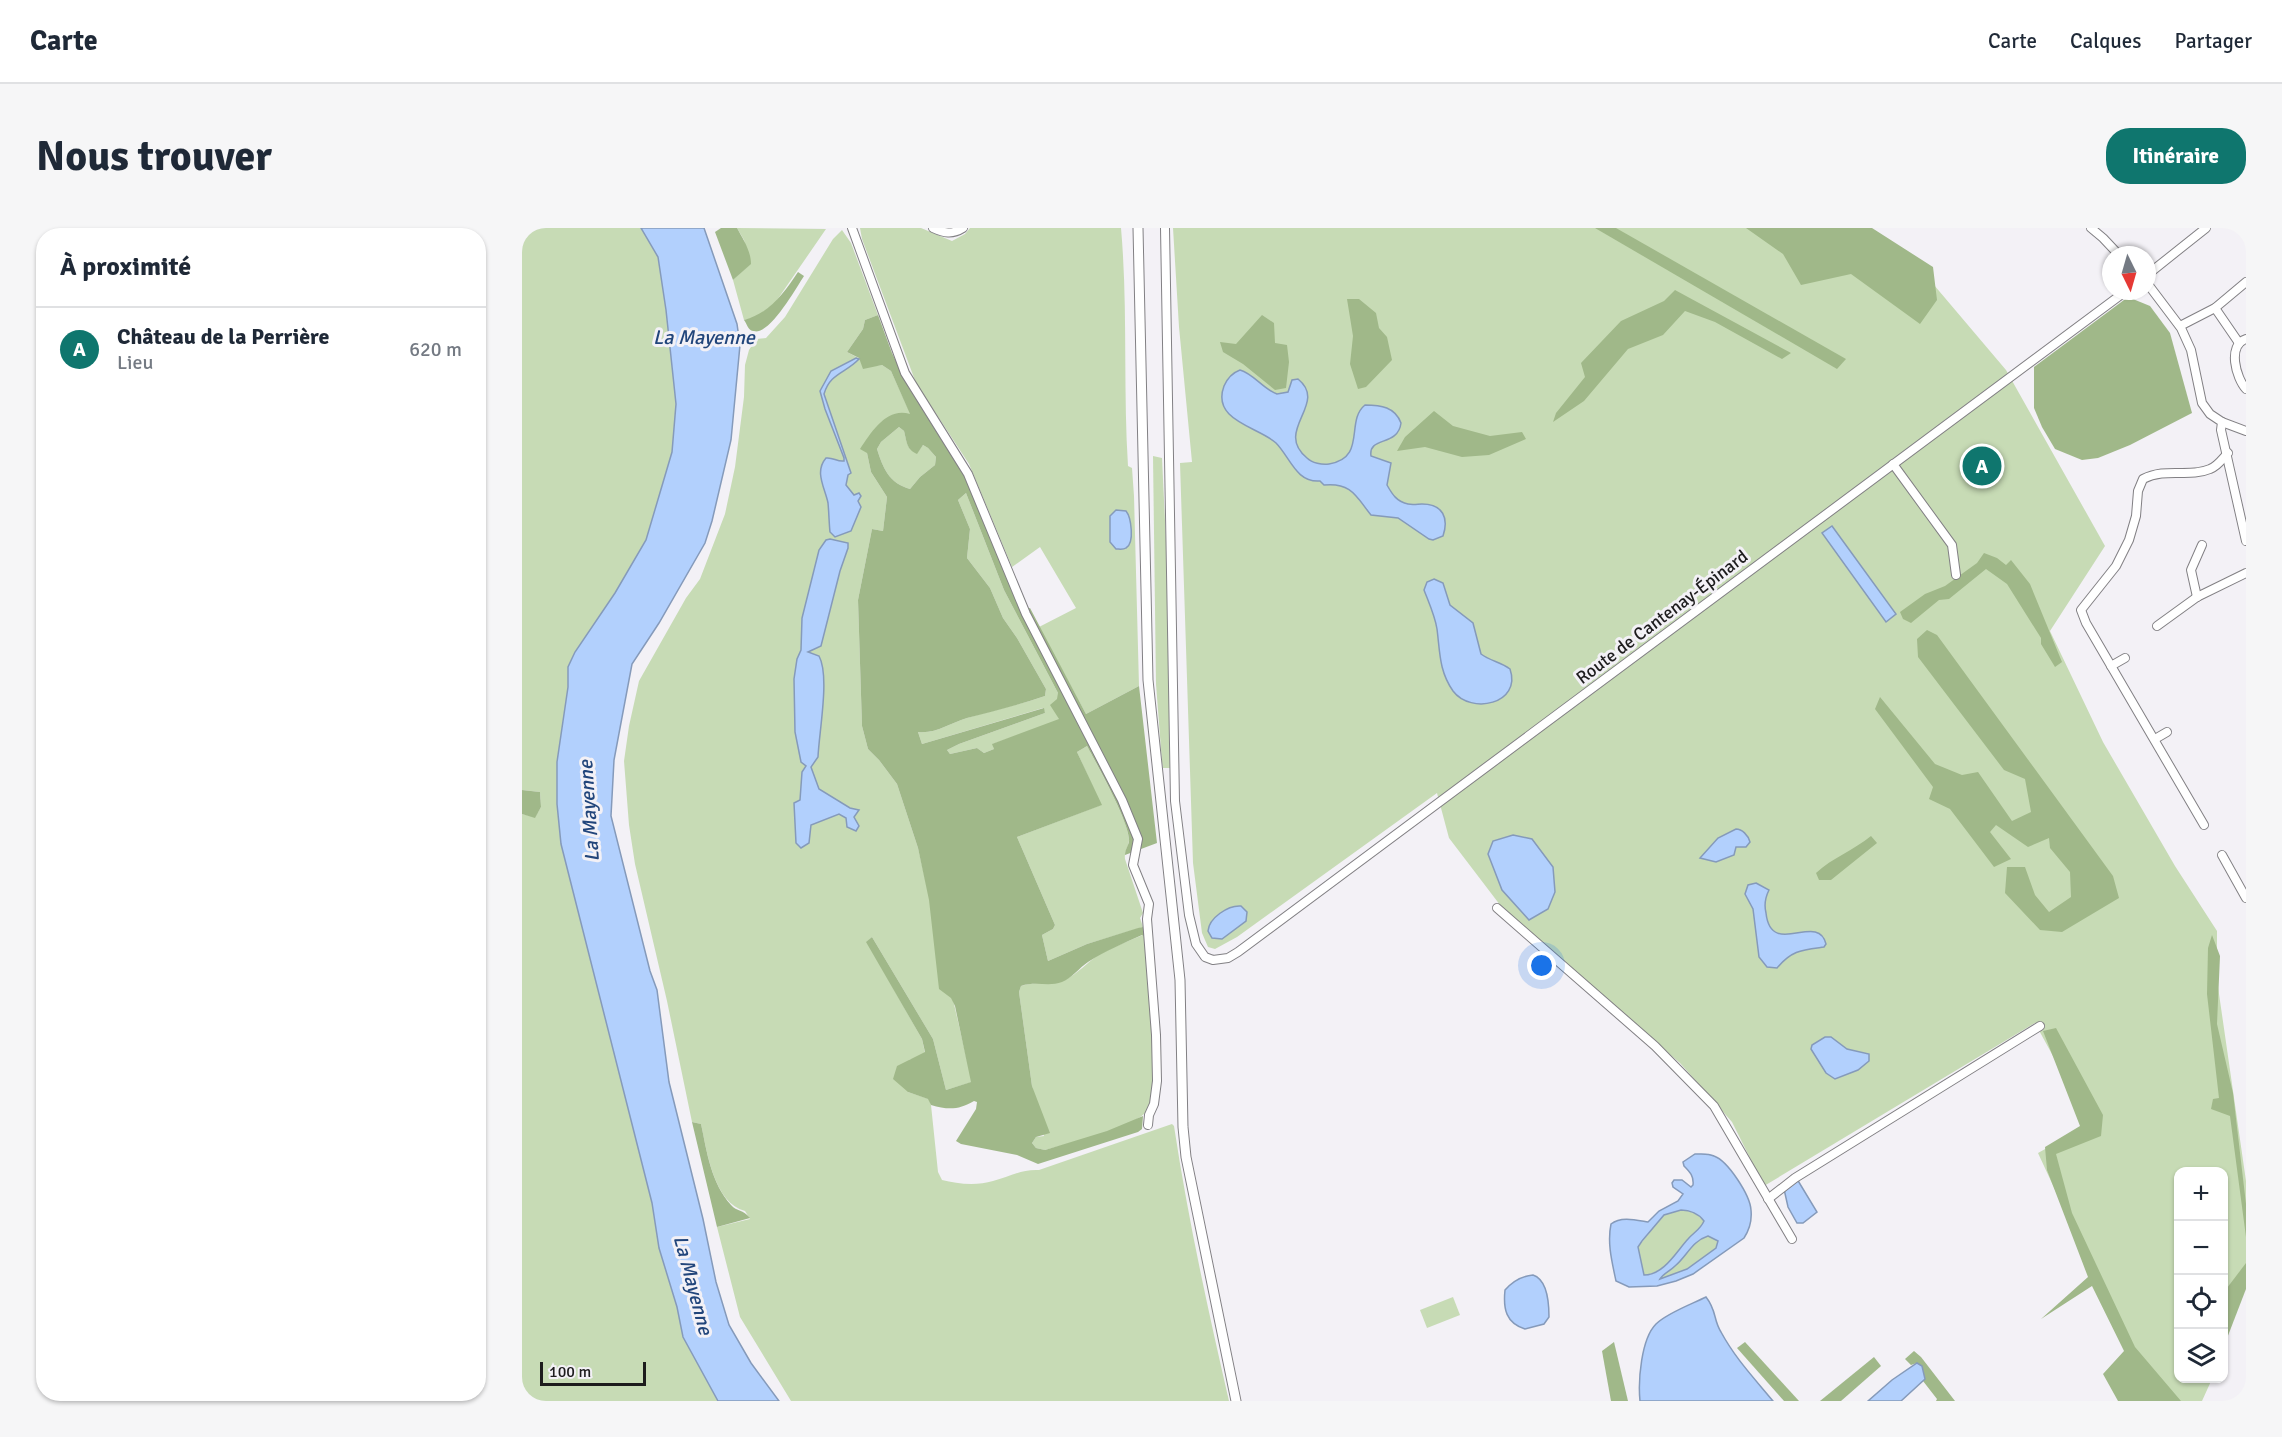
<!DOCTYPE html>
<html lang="fr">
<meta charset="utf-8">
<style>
body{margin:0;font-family:Signika,sans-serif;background:#f6f6f7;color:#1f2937}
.controls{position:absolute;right:18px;bottom:18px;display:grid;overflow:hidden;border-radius:12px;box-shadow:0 2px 4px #0004}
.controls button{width:54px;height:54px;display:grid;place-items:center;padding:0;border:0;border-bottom:2px solid #e0e1e3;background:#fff;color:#1f2937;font:30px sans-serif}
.compass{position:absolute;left:1580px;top:18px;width:54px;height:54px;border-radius:50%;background:#fff;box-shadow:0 2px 4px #0004;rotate:175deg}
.scale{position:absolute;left:18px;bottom:15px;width:106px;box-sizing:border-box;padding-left:6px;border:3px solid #1d1c1d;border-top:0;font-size:16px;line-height:21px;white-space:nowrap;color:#1d1c1d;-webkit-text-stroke:4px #f3f1f6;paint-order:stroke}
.you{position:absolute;left:1020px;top:738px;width:21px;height:21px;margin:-15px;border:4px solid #fff;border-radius:50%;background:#1a73e8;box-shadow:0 0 0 9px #1a73e833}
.badge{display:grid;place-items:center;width:39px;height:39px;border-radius:50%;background:#0f766e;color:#fff;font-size:20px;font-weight:700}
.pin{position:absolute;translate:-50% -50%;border:3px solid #fff;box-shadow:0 2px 6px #0006}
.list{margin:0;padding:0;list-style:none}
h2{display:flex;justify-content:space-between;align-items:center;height:78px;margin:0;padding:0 24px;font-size:26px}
h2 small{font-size:20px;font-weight:400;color:#747a83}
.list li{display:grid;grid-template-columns:39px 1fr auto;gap:18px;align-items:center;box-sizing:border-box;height:84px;padding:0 24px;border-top:2px solid #e0e1e3}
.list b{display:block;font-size:22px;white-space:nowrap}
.list p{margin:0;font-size:20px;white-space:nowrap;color:#747a83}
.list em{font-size:20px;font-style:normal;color:#747a83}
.icon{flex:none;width:33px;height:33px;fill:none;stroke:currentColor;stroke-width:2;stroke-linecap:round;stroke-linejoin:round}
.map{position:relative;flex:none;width:1724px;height:1173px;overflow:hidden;border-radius:24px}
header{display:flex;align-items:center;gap:36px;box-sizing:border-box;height:84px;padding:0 30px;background:#fff;border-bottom:2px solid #e0e1e3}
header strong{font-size:28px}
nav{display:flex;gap:33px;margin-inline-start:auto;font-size:21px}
.intro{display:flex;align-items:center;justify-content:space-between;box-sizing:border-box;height:144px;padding:0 36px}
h1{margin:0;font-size:42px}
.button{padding:15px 27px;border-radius:24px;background:#0f766e;color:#fff;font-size:21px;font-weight:700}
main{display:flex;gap:36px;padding:0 36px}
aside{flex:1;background:#fff;border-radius:24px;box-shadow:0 2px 4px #0004}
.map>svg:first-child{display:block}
.green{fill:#c7dbb5}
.forest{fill:#a0b889;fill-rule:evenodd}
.water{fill:#b2d0fd;stroke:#859aba;stroke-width:1.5;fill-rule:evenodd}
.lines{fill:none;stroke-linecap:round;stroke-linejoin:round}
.minor-casing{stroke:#828084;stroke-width:10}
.major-casing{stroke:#828084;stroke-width:11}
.minor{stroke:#fff;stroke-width:8}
.major{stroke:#fff;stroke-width:9}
.labels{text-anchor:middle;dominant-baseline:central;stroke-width:6;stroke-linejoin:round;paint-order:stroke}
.street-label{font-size:18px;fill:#1d1c1d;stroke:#f3f1f6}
.water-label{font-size:20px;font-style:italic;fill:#21457b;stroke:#f3f1f6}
</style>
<header>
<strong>Carte</strong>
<nav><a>Carte</a><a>Calques</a><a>Partager</a></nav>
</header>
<div class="intro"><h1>Nous trouver</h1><a class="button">Itinéraire</a></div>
<main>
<aside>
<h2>À proximité<small></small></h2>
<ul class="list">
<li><span class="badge">A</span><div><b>Château de la Perrière</b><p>Lieu</p></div><em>620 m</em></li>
</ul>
</aside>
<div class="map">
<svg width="1724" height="1173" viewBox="0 0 1724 1173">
<rect width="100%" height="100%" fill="#f3f1f6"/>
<g class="green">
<polygon points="0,0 119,0 136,29 144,82 154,176 150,224 124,312 93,365 53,424 46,439 46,459 35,534 35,576 39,616 130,975 137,1020 155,1079 161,1109 196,1173 0,1173 0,586 13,589 19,579 18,564 0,562"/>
<polygon points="215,0 304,1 253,75 235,89 222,92 211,52 228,36 222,12"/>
<path d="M338,0H399L430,13L443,6L448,0H599C606,79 601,159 606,238L610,240L612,268L617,458L564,486L517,399L554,380L518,319L490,339L447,236L394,155L340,11Z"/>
<polygon points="651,0 1324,0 1412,57 1484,142 1583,318 1528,403 1581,514 1653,638 1695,703 1695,752 1724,953 1724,1044 1702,1111 1702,944 1656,944 1656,1150 1690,1151 1680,1173 1658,1173 1607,1122 1516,925 1568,896 1513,795 1242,958 1210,894 1158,835 991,694 927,610 915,565 715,709 693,721 686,719 680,705 671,635 658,235 670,234 657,99"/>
<path d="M320,2L329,15L356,87L343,92L341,101L325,124L351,138L360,137L369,143L389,187L345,225L349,244L365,269L361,303L350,301L336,372L340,498L346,521L357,532L375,556L396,620L450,854L424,862L411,811L350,709L345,714L400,811L403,825L397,829L387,832L386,864L407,871L409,877L416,944L420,952C435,956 455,958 471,953C487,949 499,941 517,942L650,896L652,898C666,991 686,1082 707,1173H269L218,1089L195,999L228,991L223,983C192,975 185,924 179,896L170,894L145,773L113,636L107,597L102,533L107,498L117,453L164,370L178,351L203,286L213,239L222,169L223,137L227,122L234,111L244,110L263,89L311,11Z"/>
<path d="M377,199L382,203C385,213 384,221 395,225L401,217L406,220L414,229L413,237L398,249L388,261C367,255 361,240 355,221L359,214Z"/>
<polygon points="631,228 640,230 646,355 648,540 641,540 640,534 634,456"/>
<path d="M444,265L482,362L536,465L537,492L471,516L472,521L462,525L455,520L428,526L425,522L437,516L523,485L521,480L400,516L396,504C414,506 428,495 445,490C471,482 497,477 523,468L524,461L495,410L481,390L468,360L445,330L448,301L436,272Z"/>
<path d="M565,518C574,536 608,595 607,613C606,620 602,624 603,631L621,685L618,690L621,699L565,716L526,733L520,707L531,701L533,697L495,609L579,577L555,524Z"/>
<path d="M621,707L624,709C626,740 644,868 622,886C607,900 545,916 523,922L514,920L510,915L514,909L522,908L510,858L497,764L499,758C514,753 529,757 544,751C553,748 568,732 578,726C591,719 606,713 621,707Z"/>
<path d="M1159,982C1167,982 1177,986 1182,993L1179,999C1165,1014 1143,1046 1122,1047L1116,1019L1142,987Z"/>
<path d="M1186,1008L1196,1013L1194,1020L1165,1041L1138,1051V1049C1143,1045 1149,1041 1154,1037C1165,1027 1170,1012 1186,1008Z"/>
<polygon points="931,1069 938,1087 905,1100 898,1082"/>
</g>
<g class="forest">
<path d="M199,0H215C221,11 229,23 229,36L211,52L193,4Z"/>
<polygon points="1073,0 1094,0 1324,131 1315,141"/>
<polygon points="1224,0 1350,0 1411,39 1415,72 1398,96 1329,46 1279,57 1261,26"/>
<path d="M276,44L282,48C274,60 247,109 231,103C226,102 225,96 222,92C248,85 262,65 276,44Z"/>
<polygon points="1153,62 1269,125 1260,131 1193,94 1163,83 1141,107 1106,121 1062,173 1031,194 1034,185 1063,149 1059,135 1099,93 1142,73"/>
<polygon points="1606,69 1628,78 1648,105 1670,185 1608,217 1576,230 1560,232 1533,221 1520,199 1512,180 1512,139"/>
<polygon points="825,71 837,71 854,85 857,100 865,109 870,132 844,159 836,161 828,136 831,108"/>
<path d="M356,87L370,125L387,160L449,259L501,382L508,380L564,486L617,458L635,615L603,627C603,622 606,618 607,614C609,597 574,535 565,518L555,524L580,577L495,609L533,697L531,701L520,707L526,733L565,716L616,700L621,699L624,709L620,707C602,715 583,723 566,734C557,740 550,750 540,754C527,759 514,753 499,758L497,764L510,858L528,905L514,909L510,915L514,920L523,922L585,903L621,888L620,901L616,904L516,936L495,927L439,916L434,913L454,881L455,874L452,873C437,882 426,882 409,877L406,871L386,864L371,851L375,838L403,824L400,811L344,714L350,709L411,811L424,862L449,854L433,778L429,770L417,761L407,672L396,620L375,556L357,532L346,521L340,498L336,372L350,301L361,303L365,269L349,244L345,225L338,221C350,203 365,179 388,186L369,143L360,137L341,141L337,130L325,124L341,101L343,92ZM377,199L382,203C385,214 384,221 395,226L401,217L406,220L414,229L413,237L398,249L388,261C367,255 361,240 355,221L359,214ZM444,265L482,362L536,465L535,471L528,477L537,491L470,516L472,521L462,525L455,520L428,526L425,522L437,516L523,485L522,480L400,516L396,504C414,506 428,495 445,490C471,483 497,477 523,468L524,461L495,410L481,390L468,360L445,330L448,301L436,272Z"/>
<polygon points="740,87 752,95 753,115 765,117 767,134 764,160 753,162 721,136 701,124 698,114 714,116"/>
<polygon points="912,183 931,198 968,208 1000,204 1004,211 967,227 940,229 903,219 875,223 883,209"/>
<polygon points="1462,325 1475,330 1484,337 1489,332 1508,356 1540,434 1533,439 1519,416 1519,410 1485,356 1464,341 1427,371 1417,372 1389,395 1381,391 1378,384 1403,366 1423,358 1455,335"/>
<polygon points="1405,402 1415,407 1591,648 1597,670 1540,704 1518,702 1483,665 1485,639 1503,639 1513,667 1527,684 1549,669 1548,644 1528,620 1527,610 1506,619 1474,597 1468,604 1489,631 1472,639 1428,581 1407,571 1411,559 1353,481 1358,469 1413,536 1440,547 1456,544 1490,593 1509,584 1503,551 1482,542 1396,429 1395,411"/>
<polygon points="0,562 18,564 19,579 13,590 0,586"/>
<path d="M1349,608L1355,615L1309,652H1297L1294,645C1310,630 1332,622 1349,608Z"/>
<polygon points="1690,707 1698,728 1695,796 1711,865 1724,976 1724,1009 1708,888 1689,881 1691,871 1697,870 1685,766 1686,720"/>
<polygon points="1534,800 1581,887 1579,908 1534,926 1550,985 1613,1119 1659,1173 1596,1173 1581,1146 1602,1123 1570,1058 1519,1091 1566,1049 1525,942 1523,919 1558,898 1521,803"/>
<path d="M170,894L179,896C185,924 189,955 209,977C215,984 221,981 228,990L195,999Z"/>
<polygon points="1724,1035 1724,1061 1702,1118 1702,1070 1705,1060"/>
<polygon points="1092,1114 1106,1173 1089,1173 1080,1123"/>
<polygon points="1223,1114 1277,1173 1262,1173 1215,1120"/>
<polygon points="1392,1123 1399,1129 1433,1173 1414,1173 1415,1171 1401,1153 1403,1151 1395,1135 1389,1137 1383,1131"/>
<polygon points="1352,1129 1359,1138 1319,1173 1298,1173"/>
</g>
<g class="water">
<polygon points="119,0 182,0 215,96 218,117 209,212 190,293 183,315 137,395 110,436 92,532 89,588 128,743 135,762 147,854 181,991 194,1054 207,1097 229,1135 257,1173 196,1173 161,1109 155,1079 137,1020 130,975 39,616 35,576 35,534 46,459 46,439 53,424 93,365 124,312 150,224 154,176 144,82 136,29"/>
<path d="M334,130L337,131C324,145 308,145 302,166L329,245L326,247L324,257L332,267L337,265L339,268L336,273L339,279L329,303L313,309L308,304C307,295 307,285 306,275C303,260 292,244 304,230C311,229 315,234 322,233V230L303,181L298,163L309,143Z"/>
<path d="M718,142C732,146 741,161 755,166L766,164L770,152L776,151C807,176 751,202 785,230C790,235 800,237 807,236C845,230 823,193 843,177C859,177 873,179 879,195C876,219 846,208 849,228L869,235L865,257C870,266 875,274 886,276C891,277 896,276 900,276C921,276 927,290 921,308L911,312L907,311L876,290L849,287C835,270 830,254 802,257L798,253C774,255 768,229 754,215C737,199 689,193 702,158C705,151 710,145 718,142Z"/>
<path d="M594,282L604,283C609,289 613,315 604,320C601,322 597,321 594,321L588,314V288Z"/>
<polygon points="1310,298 1374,386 1364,394 1300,305"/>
<path d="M308,311L326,315V320L318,343L299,418L286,424L297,428C308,448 297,504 296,529L289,539L297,561L328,580L337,582L332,589L337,598L334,603L325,599L324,590L317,586L289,597L287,615L279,620L274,615L272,575L278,572L280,544L284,538L279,534L273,504L272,451L275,431L279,422L280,390L297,322L304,312Z"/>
<path d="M912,351L921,355L928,377L951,395L959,426C968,433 979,434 988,441C1000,476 949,487 931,463C917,443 918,424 915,401C913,388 907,375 902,362L905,354Z"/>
<path d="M1214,601C1220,601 1226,607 1228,614L1224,619H1214L1212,627L1194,634L1178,630L1196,610Z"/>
<polygon points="991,607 1010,611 1031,639 1033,664 1026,681 1007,692 980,662 966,626 971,613"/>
<path d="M1234,655L1247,662C1243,670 1242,677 1244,685C1249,731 1296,683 1304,716L1302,719C1280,722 1270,722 1255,740L1245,739L1237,729L1231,681L1223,666L1226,657Z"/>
<path d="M719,678L725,684L724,693L700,711L690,710L686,703C687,690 706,677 719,678Z"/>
<polygon points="1303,809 1309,809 1325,821 1347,826 1347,833 1336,842 1313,851 1304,845 1289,821 1290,817"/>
<path d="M1173,926C1179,926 1186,925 1192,928C1206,933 1228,967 1229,982C1230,992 1228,1001 1222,1010L1171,1046L1154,1053L1135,1058L1107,1059L1094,1053C1090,1034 1085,1015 1089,996C1099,988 1114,992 1126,994L1137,983L1156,973L1161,966L1151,959L1150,955L1152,952H1160L1169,959L1171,957C1172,948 1168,944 1162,938L1161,934ZM1159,982C1168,982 1177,986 1182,993C1178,1002 1172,1004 1166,1011C1154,1024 1142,1047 1122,1047L1116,1019L1120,1013L1142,987ZM1186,1008L1196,1013L1194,1020L1165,1041L1138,1051C1141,1046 1148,1043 1153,1038C1165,1028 1170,1013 1186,1008Z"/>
<polygon points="1275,951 1295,984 1281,995 1275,995 1266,979 1262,961"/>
<path d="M1011,1047C1026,1052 1027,1076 1027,1089L1022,1096L1003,1101C984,1095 981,1081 983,1062C991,1053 999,1048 1011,1047Z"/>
<path d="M1184,1069C1195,1083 1191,1091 1199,1104C1213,1130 1232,1150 1251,1173H1118C1116,1153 1119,1111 1134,1096C1145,1085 1170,1076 1184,1069Z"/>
<polygon points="1395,1135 1400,1138 1403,1151 1379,1173 1346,1173 1370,1152"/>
</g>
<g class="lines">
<g class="minor-casing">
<g id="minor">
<polyline points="330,0 383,145 446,246 504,386 600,572 616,611 611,637 627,676 625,691 634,807 635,853 632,876 627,887 626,897"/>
<path d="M411,0C422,5 430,7 441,0"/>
<polyline points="643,0 653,573 667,687 674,716 683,729 691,732 706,730 716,724 1604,63"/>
<polyline points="1569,0 1581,10 1597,27"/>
<polyline points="1625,47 1684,0"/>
<polyline points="1625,55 1659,100 1669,122 1680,175 1688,186 1700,194 1699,202 1724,313"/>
<polyline points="1693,80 1717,115"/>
<polyline points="1658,98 1693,80 1724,54"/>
<path d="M1724,111C1705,117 1714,150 1724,161"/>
<polyline points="1700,194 1724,203"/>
<polyline points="1371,236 1430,317 1434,347"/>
<polyline points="1675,369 1669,342 1680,317"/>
<polyline points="1635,398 1675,369 1724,345"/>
<polyline points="1589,438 1603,430"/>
<polyline points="1633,511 1645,504"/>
<path d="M1682,597L1564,395L1559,382L1594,338L1607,312L1614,288L1616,263L1621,251C1644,239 1667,250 1688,241C1696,238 1700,231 1706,225"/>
<polyline points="1700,627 1724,670"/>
<polyline points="975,680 1133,818 1192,878 1270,1011"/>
<polyline points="1246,971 1273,950 1518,798"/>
</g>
</g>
<g class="major-casing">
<polyline id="major" points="616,0 626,452 658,752 661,899 664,929 714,1173"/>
</g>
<use href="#minor" class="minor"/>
<use href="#major" class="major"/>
</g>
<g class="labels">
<g class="street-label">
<text transform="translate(1140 389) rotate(-37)">Route de Cantenay-Épinard</text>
</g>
<g class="water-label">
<text x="182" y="109">La Mayenne</text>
<text transform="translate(67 583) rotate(-94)">La Mayenne</text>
<text transform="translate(171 1057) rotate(75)">La Mayenne</text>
</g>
</g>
</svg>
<div class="controls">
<button>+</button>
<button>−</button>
<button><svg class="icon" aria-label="locate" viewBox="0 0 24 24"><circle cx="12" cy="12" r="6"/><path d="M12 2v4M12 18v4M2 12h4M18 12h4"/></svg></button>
<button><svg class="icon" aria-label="layers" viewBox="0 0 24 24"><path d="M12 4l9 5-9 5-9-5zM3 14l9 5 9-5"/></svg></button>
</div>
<svg class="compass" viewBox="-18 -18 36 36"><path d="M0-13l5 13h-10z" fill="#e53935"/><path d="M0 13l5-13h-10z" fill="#747a83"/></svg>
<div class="scale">100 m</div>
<div class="you"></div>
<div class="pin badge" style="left:1460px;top:238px">A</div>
</div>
</main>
